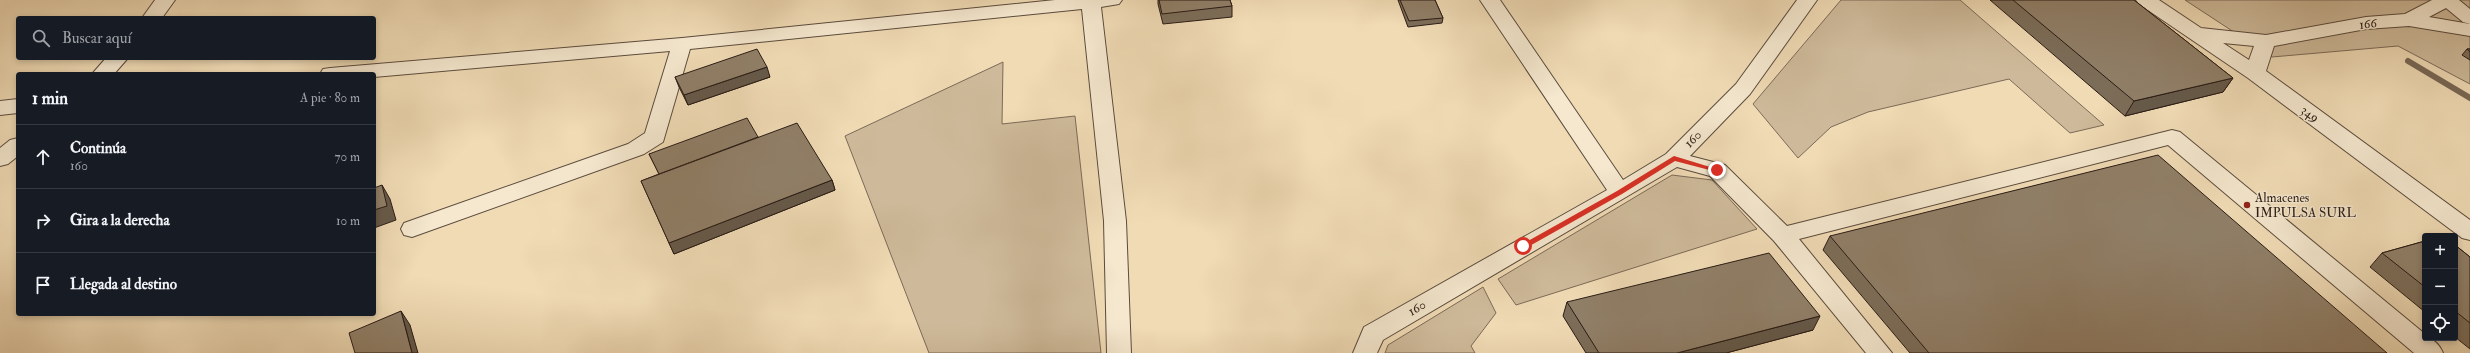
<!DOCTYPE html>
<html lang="es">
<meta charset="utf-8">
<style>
body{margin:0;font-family:"IM FELL Double Pica",serif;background:#242831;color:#f1f3f6}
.controls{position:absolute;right:12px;bottom:12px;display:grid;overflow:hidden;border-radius:4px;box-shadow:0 2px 6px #0003}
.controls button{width:36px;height:36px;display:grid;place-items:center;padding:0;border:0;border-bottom:1px solid #363941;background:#171b24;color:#f1f3f6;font:20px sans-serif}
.stop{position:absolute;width:12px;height:12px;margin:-9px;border:3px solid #d93025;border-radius:50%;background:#fff}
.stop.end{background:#d93025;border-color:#fff;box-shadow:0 1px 4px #0008}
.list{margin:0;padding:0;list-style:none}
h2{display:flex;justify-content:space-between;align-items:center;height:52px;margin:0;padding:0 16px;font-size:17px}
h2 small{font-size:13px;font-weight:400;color:#9ea1a6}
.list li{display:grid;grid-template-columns:26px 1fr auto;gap:12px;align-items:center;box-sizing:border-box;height:64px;padding:0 16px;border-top:1px solid #363941}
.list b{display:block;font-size:15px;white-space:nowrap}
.list p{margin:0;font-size:13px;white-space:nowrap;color:#9ea1a6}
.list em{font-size:13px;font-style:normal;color:#9ea1a6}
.icon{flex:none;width:22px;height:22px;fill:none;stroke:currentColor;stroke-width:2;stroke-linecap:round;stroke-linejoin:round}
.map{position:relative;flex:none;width:2470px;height:353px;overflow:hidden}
.search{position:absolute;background:#171b24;box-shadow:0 2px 6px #0003;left:16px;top:16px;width:360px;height:44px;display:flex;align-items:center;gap:10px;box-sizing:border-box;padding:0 14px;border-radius:4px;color:#9ea1a6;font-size:15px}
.panel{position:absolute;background:#171b24;box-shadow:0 2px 6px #0003;left:16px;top:72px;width:360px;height:244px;border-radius:4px}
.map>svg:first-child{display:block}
.green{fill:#ceba9a;stroke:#7c6a58}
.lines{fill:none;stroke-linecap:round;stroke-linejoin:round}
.stream{stroke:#786755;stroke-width:6}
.minor-casing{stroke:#5b4b3d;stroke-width:2}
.minor{fill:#f5e8cf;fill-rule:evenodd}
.wall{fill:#7c6d59;stroke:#291b15}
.shaded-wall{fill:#655949;stroke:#291b15}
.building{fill:#907f68;stroke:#291b15}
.route{fill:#d93025}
.poi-dot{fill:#8f2418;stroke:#f5e8cf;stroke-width:1.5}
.labels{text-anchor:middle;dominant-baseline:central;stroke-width:3;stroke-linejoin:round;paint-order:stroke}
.street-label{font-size:13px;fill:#291b15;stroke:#f5e8cf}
.poi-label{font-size:13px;fill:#291b15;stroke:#f5e8cf;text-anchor:start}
</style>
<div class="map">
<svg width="2470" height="353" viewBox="0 0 2470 353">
<rect width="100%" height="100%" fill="#f0dbb5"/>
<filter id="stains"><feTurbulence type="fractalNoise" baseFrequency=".005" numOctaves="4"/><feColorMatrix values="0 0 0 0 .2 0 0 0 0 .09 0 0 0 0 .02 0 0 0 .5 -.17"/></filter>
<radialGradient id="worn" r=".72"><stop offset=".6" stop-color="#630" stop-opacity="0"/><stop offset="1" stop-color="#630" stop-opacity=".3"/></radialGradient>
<g class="green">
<polygon points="1841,0 1960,0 2104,125 2070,133 2009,79 1868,112 1831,127 1798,158 1753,104"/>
<polygon points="2185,0 2470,0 2470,84 2398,46 2272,57"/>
<polygon points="1003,62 1002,124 1075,116 1101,353 929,353 845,136"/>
<polygon points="1672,175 1712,180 1757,229 1516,305 1498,279"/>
<polygon points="1483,287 1496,313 1471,346 1475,353 1385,353 1388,345"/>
</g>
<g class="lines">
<polyline class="stream" points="2408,61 2470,98"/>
<g class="minor-casing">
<g id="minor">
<polygon points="155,0 175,0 162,18 142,18"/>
<polygon points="1055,0 1122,0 1119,4 1101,7 1126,221 1131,353 1107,353 1104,221 1082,9 690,49 663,142 644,154 412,237 404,235 401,229 404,223 628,144 645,133 670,51 374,77 374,74 320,74 323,69 330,68 682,38"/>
<path d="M1480,0H1500L1623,180L1666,154L1736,84L1797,0H1817L1750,94L1690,156L1725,165L1787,226L2172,130L2180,132L2425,334V338C2434,338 2440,346 2443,353H2414L2168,145L1799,239L1892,353H1866L1774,241L1710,176L1677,167L1383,340L1377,353H1353L1364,327L1607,190Z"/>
<path d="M2136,0H2159L2201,28L2266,35L2366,17L2405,14L2432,0H2459L2470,9V24L2463,22L2446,8L2429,17L2470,24V36L2409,26L2366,29L2274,46L2266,71L2470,220V240L2462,238L2248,78L2139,4ZM2223,43L2254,46L2249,60Z"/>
<polygon points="106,58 128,58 114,74 92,74"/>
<polygon points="18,99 18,113 0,115 0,101"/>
<polygon points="18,138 18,156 8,164 0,166 0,148 10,140"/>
</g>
</g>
<use href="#minor" class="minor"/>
</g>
<g class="wall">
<polygon points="1158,0 1230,0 1232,6 1232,17 1163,24 1158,4"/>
<polygon points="1398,0 1435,0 1443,18 1442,23 1408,27"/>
<polygon points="1990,0 2134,0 2233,78 2223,92 2125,116"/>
<polygon points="2467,49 2470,49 2470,60 2462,55"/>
<polygon points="675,77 770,77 688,105 679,87"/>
<polygon points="758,137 832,180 835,190 674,254 641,181 659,174 649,154"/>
<polygon points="1830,236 2387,353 1910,353 1823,250"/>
<polygon points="2425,241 2425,312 2370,267 2382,253"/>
<polygon points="2455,245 2470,257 2470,349 2455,337"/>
<polygon points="1567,302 1813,330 1726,353 1586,353 1563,316"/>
</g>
<g class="shaded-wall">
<polygon points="767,67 770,77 688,105 684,95"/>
<polygon points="2233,78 2223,92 2125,116 2134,101"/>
<polygon points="832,180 835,190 674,254 669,243"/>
<polygon points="382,185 390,199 396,220 374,228 374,210"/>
<polygon points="401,311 410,325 418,353 412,353"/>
<polygon points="1820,316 1813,330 1726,353 1677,353"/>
</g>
<g class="building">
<polygon points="1159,0 1230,0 1232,6 1162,14"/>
<polygon points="1400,0 1435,0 1443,18 1409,21"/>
<polygon points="2013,0 2134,0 2233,78 2134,101"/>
<polygon points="757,49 767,67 684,95 675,77"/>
<polygon points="2467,49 2470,49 2470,52"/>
<polygon points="747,118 758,137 659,174 649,154"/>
<polygon points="797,123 832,180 669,243 641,181"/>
<polygon points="2158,155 2387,353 1929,353 1830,236"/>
<polygon points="382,185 387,206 374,210 374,188"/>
<polygon points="2425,241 2425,287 2382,253"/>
<polygon points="2455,245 2470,257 2470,323 2455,311"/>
<polygon points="1769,253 1820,316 1677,353 1599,353 1567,302"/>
<polygon points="401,311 412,353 355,353 349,333"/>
</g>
<polygon class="route" points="1674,156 1720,170 1717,172 1675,161 1622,194 1526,248 1521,248 1521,245 1617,191"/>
<circle class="poi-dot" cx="2247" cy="205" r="4"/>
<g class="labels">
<g class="street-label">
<text transform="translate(2368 24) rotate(-7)">166</text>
<text transform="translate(2310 114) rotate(36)">349</text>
<text transform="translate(1693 139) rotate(-45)">160</text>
<text transform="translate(1417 308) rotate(-30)">160</text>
</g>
<g class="poi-label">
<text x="2255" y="198">Almacenes<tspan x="2255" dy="15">IMPULSA SURL</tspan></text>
</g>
</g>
<rect width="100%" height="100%" filter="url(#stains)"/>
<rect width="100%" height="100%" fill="url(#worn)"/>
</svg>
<div class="controls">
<button>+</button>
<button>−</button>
<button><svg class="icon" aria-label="locate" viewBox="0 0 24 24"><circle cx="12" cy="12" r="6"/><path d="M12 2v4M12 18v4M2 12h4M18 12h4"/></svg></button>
</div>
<div class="stop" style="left:1523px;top:246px"></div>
<div class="stop end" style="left:1717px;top:170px"></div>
<div class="search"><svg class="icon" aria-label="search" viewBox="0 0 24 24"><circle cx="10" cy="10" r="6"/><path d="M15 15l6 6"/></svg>Buscar aquí</div>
<section class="panel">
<h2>1 min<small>A pie · 80 m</small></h2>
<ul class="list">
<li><svg class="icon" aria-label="ahead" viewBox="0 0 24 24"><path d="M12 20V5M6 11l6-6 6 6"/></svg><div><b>Continúa</b><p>160</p></div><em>70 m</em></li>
<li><svg class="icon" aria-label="right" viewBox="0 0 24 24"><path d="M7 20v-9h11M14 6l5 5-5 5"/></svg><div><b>Gira a la derecha</b></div><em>10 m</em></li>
<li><svg class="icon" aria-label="arrive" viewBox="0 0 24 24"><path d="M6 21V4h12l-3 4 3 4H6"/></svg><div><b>Llegada al destino</b></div></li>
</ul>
</section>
</div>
